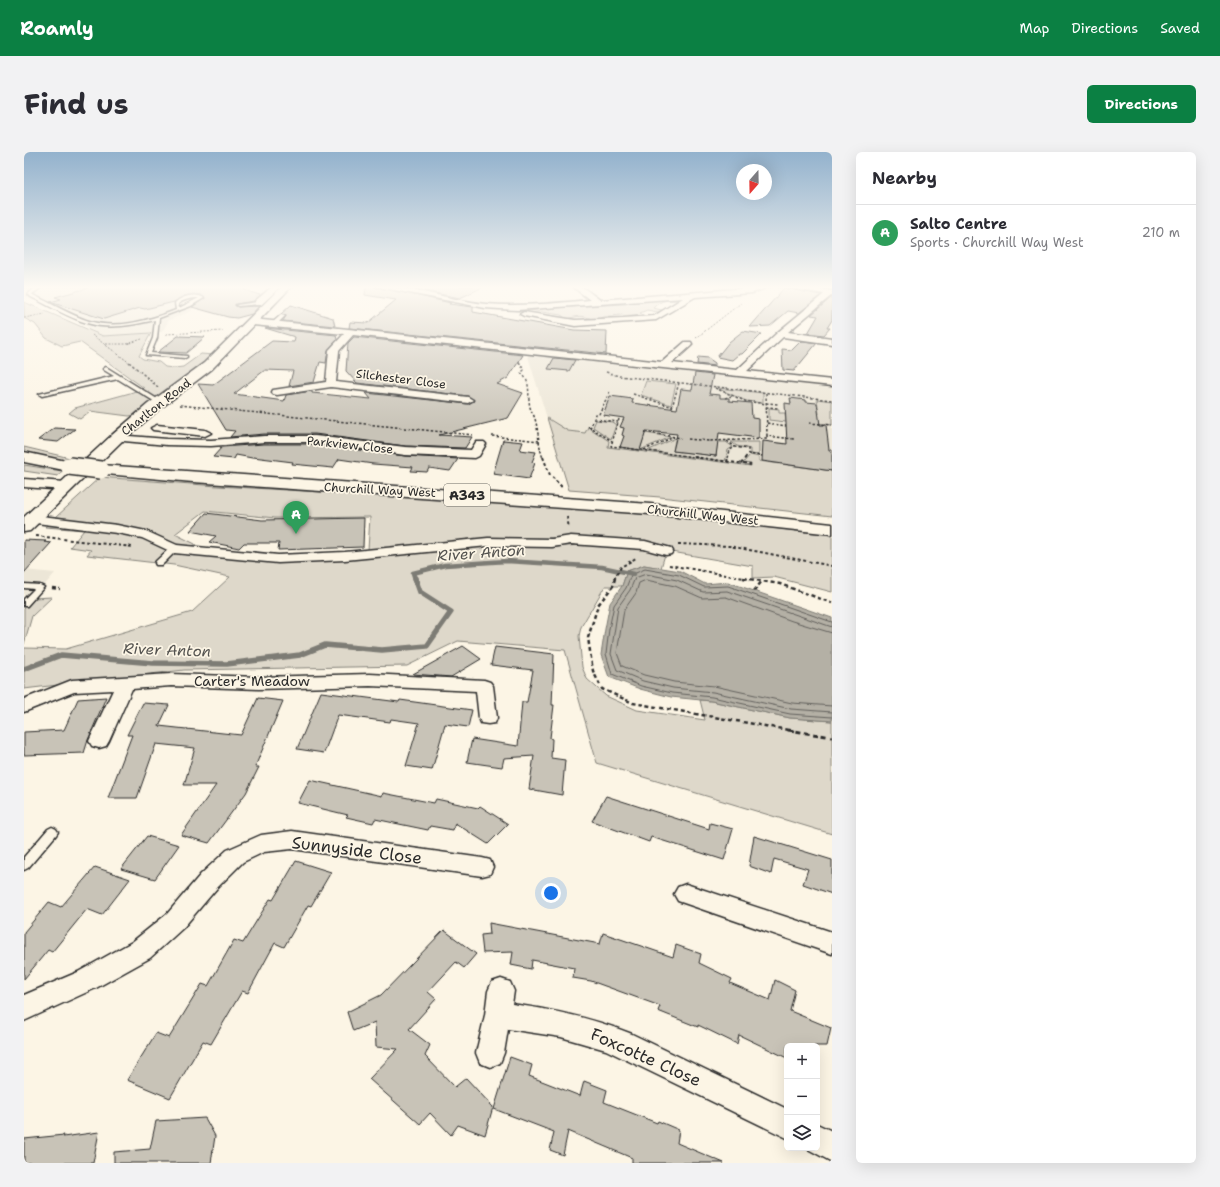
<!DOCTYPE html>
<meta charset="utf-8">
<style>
body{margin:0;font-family:"Shantell Sans",sans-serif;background:#f2f2f3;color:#2b2b33}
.controls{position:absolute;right:12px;bottom:12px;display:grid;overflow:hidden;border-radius:6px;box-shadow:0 4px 16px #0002}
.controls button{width:36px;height:36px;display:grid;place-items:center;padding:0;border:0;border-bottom:1px solid #e1e1e2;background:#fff;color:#2b2b33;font:20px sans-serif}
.compass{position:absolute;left:712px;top:12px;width:36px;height:36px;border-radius:50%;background:#fff;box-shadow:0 4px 16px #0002;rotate:200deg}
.you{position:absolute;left:527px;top:741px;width:14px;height:14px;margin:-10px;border:3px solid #fff;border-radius:50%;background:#1a73e8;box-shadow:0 0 0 6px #1a73e833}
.badge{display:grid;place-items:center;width:26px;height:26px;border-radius:50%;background:#0b8043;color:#fff;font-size:13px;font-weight:700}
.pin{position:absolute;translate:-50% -33px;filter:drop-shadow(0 1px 2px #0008)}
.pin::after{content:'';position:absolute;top:21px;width:14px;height:12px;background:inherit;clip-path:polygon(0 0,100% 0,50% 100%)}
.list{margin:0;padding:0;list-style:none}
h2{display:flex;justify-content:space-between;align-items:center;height:52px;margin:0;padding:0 16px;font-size:17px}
h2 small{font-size:13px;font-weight:400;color:#7c7c81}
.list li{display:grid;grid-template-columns:26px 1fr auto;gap:12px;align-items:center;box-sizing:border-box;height:56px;padding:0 16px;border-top:1px solid #e1e1e2}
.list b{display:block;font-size:15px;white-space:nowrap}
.list p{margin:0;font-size:13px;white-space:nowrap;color:#7c7c81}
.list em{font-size:13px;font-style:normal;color:#7c7c81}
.icon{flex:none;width:22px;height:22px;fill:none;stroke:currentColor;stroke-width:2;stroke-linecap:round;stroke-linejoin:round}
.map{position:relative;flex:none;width:808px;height:1011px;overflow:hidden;border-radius:6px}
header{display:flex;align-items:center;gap:24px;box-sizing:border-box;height:56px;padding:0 20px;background:#0b8043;color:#fff}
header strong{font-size:19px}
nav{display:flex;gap:22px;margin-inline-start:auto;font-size:14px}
.intro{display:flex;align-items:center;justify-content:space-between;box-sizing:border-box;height:96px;padding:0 24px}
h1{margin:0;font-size:28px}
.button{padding:10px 18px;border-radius:6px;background:#0b8043;color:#fff;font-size:14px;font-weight:700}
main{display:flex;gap:24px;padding:0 24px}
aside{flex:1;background:#fff;border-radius:6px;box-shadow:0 4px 16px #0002}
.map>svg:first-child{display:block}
.built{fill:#ece6d7}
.green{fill:#ded8ca;stroke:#84827a;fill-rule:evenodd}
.water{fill:#b4b0a5;stroke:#7d7b74}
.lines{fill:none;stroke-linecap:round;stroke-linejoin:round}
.shore{stroke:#62605c;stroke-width:1}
.stream-far1{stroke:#7d7b74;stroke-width:4.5}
.stream{stroke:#7d7b74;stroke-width:5.5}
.building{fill:#c8c3b7;stroke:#2b2b2b}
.lane-casing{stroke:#2b2b2b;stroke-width:3}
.street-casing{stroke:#2b2b2b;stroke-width:3}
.secondary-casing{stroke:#2b2b2b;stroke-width:3}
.primary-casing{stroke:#2b2b2b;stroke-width:3}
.path-far4{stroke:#2b2b2b;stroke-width:1;stroke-dasharray:2 1.5;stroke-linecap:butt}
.path-far3{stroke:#2b2b2b;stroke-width:1.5;stroke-dasharray:2.5 2;stroke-linecap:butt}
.path-far2{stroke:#2b2b2b;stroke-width:2;stroke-dasharray:3 2.5;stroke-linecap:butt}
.path-far1{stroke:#2b2b2b;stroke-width:2.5;stroke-dasharray:4 3;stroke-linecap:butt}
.path{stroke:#2b2b2b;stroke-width:3;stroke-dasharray:5 3.5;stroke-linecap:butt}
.lane{fill:#fcf5e5;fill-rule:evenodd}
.street{fill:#fcf5e5;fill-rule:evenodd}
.secondary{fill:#fcf5e5;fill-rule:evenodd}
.primary{fill:#fcf5e5;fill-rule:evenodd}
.primary-bridge-casing{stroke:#2b2b2b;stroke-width:20;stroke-linecap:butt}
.primary-bridge{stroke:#fcf5e5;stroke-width:17}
.labels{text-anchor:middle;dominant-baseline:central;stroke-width:3.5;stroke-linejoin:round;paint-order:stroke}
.far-street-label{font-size:12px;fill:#2b2b2b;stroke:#fcf5e5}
.shield{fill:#fcf5e5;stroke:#6a6863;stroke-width:1}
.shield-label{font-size:13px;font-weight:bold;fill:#2b2b2b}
.street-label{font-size:14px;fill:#2b2b2b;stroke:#fcf5e5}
.water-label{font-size:15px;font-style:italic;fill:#545350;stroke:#fcf5e5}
.near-street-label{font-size:17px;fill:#2b2b2b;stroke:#fcf5e5}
</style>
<header>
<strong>Roamly</strong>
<nav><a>Map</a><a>Directions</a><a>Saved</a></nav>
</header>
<div class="intro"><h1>Find us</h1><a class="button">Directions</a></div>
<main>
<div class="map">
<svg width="808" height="1011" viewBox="0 0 808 1011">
<rect width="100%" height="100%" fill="#fcf5e5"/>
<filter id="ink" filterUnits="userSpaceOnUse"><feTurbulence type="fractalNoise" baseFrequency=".025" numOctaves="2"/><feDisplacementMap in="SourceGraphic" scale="8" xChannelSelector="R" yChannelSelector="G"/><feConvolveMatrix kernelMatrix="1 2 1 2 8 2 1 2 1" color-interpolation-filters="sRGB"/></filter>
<g filter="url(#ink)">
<g class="built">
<polygon points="0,134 219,134 194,141 168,157 168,159 145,168 138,180 79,184 35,159 0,144"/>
<polygon points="503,201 808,233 808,364 636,345 545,338"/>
<polygon points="0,418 31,421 0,457"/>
</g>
<g class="green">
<path d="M648,146L657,148V150C646,147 637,147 629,156L642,159L639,161L623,158L616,161L624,166C618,167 615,163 608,163C599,162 589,164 579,165L576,166L573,170C568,166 558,163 551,165C543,166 545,169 536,168L540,165L537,163L506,158H501L499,161L496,159L506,157L602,152L608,149Z"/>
<polygon points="0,150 79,184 127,181 115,204 119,207 135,210 141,215 150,216 159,215 177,202 190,203 112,263 105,264 66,259 56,267 45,261 51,256 106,241 120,236 56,190 38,194 22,186 11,172 0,166"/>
<polygon points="622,229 652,232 647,253 617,243"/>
<polygon points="693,236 739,241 739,251 722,249"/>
<polygon points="793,247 808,249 808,273 785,270 784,261 795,262"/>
<polygon points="745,256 755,257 755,261 761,261 762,270 745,268"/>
<polygon points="523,266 544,279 561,281 564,275 585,289 584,295 727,314 727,312 719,311 726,303 735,305 735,309 808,319 808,364 636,345 545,338"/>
<polygon points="572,268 588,270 592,273 587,287 569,275"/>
<polygon points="621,281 647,285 616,298"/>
<polygon points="652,286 656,288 651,288 649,299 692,304 693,294 686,290 702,290 709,295 704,298 701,309 623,299"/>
<polygon points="707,290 735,290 735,303 726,302 726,297 713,294"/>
<polygon points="0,295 50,307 45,310 0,302"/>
<polygon points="0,313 38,319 34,324 0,319"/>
<path d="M76,325L193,334L523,353L679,368L808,383V440L750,425L729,426V414L642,399L637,416L620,413L603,419L598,434H581L557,475L555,484L558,515L563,527L582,544L613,558L681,568L676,548L687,549L766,566L808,569V682L573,611L541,498L434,489L383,514L160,518L0,537V496L42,497L168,460L206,425L150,413L63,403L67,398L46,395L60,378L21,375ZM181,359L251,366L346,365L344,398L460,386L516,387L556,384V393L531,395L464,394L257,410L175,403L171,392L151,382Z"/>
<polygon points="28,445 8,464 0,492 0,457 10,446"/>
</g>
<polygon class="water" points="620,413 656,419 681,432 704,430 808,466 808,569 766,566 687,549 647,545 616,537 585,525 577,503 581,477 586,451 598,434 603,419"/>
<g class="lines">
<g class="shore">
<polyline points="808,470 704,434 680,435 655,423 621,417 607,423 602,436 590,453 585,477 582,502 588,522 617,534 648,541 688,545 766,562 808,565"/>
<polyline points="808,475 703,439 679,440 653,428 622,422 611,426 606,438 594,455 587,502 593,518 619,529 649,536 689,540 767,557 808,560"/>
<polyline points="808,481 768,469 702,445 678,446 651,434 622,428 615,431 612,441 600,458 593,501 598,514 620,523 650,530 690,534 768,551 808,554"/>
</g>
<polyline class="stream-far1" points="391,427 389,421 421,413 483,409 578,415 610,422"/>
<polyline class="stream" points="0,517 37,503 129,511 203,512 276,503 301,493 358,498 403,494 427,460 396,440 391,426"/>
</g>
<g class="building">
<polygon points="71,134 221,134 220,138 236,143 230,149 212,152 211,153 214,155 235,154 228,162 213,166 204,165 168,155 181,146 177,143 169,142 160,144 150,150 121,157 116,156 80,167 26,150 37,147 31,145"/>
<polygon points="342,134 349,134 427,151 425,152 449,155 449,160 550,178 583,179 582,202 325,176 326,170 344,171 372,148 341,143"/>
<polygon points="376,134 461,134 436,146"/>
<polygon points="760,136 797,143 775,161 764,159 746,174 726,175"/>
<polygon points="808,145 808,168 803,176 806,176 800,183 784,181 794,164 787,163"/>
<polygon points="267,153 309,166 311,174 259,169 262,164 257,162"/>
<polygon points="241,176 312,183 313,188 304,198 302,211 296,210 290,230 265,234 269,219 241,218 210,242 260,249 262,243 288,239 288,241 347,247 342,241 444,252 450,249 444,244 333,231 322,219 324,191 330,185 499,203 484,226 473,232 499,241 484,266 415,283 448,285 441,296 381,294 291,282 240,282 206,285 211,279 202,278 174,232 189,233 248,189 270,190 271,185"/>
<polygon points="719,179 738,182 718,202 715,202 708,208 693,205 705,190"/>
<polygon points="154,184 181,185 162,201 134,200"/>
<polygon points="779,189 793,191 770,219 759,218 758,197 768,198 776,190"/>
<polygon points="674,205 684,206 691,211 691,214 673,212"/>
<polygon points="530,206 551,208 545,219 524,217"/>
<polygon points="671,221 689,223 685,242 696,243 696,246 705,246 705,249 727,251 728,266 735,267 735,286 695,281 692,304 649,299 653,282 622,279 616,298 596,295 600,284 598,283 600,276 596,275 600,266 579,263 586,244 609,247 608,251 653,257 657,237 668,238"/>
<polygon points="766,246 782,248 782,250 793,251 796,273 802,273 805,298 808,298 808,319 738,309 739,289 763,292 761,251 767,252"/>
<polygon points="30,276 51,277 34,290 14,288"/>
<polygon points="479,288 499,290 496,298 512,300 508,310 511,311 505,327 469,322"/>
<polygon points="240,292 291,292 381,304 434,307 426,319 405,316 403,320 387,319 389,315 349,312 315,307 309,316 268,312 269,310 229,305 228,306 212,303 210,307 189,305 198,295"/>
<polygon points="182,361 238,368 340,366 339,395 254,398 255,391 220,391 215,396 185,390 192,384 166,379"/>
<polygon points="0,388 22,389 20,390 27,391 0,421"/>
<polygon points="439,494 457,507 427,525 389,522"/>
<polygon points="471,495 530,502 528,553 530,553 526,586 528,587 527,606 541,608 538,643 505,637 510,604 480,606 478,615 443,610 448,587 494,594 498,550 503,550 509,518 467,513"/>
<polygon points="297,540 375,550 376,548 448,558 444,575 421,572 408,618 382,614 395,571 367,567 366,570 314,563 300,601 273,597"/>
<polygon points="82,545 64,588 60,601 0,603 0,580 40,578 54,547"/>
<polygon points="234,546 259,549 231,615 235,615 222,641 185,691 157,683 192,633 160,633 171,596 132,592 113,646 84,646 108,583 103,583 119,551 145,553 135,574 217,583"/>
<polygon points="286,628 358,644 359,641 410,651 412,647 454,656 456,654 484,672 464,692 431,671 429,678 406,674 404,678 351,667 349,671 322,665 324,663 274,651"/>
<polygon points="582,644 685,677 686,671 709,677 700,708 627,685 625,690 568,669"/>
<polygon points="123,684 155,693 131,727 97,717"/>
<polygon points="730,684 808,708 808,742 779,732 784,717 750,707 747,722 725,714"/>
<polygon points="272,709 307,720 287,754 284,753 260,795 251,791 224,841 218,839 187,892 179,889 146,946 103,928 132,881 145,886 178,832 184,834 210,788 219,791 246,747 249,748"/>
<polygon points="71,715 106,727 78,763 63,757 28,800 24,798 0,827 0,780 25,750 37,755"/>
<polygon points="465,771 576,792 579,781 649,805 652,793 677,802 675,811 708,827 706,831 746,848 751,828 771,838 766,859 807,876 803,894 763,894 763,906 715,883 713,892 674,873 674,875 634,859 636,854 567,829 549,826 550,816 508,808 507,817 487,813 489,800 459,801 457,783 466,782"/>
<polygon points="420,778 452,802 440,816 432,810 404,840 412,847 385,877 406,893 401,904 431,935 442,926 469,955 461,983 434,973 427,983 406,961 396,972 345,927 374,897 352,895 351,870 329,879 323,860 357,843"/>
<polygon points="486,905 508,913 505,924 556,944 560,929 583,938 580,950 633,971 634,969 655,978 653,991 700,1011 608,1011 608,1006 544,979 539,1003 526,998 530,980 470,957"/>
<polygon points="181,966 191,984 187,1011 90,1011 90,1000 126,997 132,969"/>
<polygon points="75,980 69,1011 0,1011 0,987 40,983 39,985"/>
</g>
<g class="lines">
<g class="lane-casing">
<g id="lane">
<path d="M13,134H19L8,142L9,143C27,151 46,163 65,169C93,178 126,168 152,158L151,151C158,144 171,141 180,146L167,154L135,166L133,186L127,201L163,204V205L161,206L122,203L129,186L131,168C109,173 85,178 63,171C45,166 24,153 7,145L4,142ZM175,146L155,156L154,152C160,147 167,146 175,146Z"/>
<polygon points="234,150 235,152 214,154 212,153"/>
<polygon points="257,163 261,164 252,173 248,173 248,171"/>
<polygon points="82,215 138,250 133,251 94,227 18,244 15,242 90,224 80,218 79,217"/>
<polygon points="147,395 150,395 154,397 138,413 132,413 131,411 132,409"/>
<polygon points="0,432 16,433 20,435 3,454 0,454 0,447 10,437 0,436"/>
<polygon points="28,675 32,677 34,680 32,683 4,716 0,718 0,705 24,677"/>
</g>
</g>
<g class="street-casing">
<g id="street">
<polygon points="249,134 257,134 237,153 231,153 231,149"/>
<path d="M350,134C388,134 424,148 462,152C497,155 532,151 566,148L548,134H557L576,148L747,134L728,141L671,145L632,168L551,174L500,164L496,162L500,160L551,168L599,166L630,164L659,146L493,158L461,156Z"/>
<polygon points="755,134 777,134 808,139 808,143 764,180 808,186 808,192 759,185 723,219 808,228 808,234 329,183 315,199 312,230 444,245 449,248 444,251 307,235 253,243 249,242 248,240 249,238 302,230 305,198 320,182 229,173 225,170 229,167 638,210 661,190 667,190 668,192 667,194 648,211 713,218 754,180 800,142"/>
<polygon points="133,273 181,278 187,281 181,284 129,278 127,276"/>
<polygon points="93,283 143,287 187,288 240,284 291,284 381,295 447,298 452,290 460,290 462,292 455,304 451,306 381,303 291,290 240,290 187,294 143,293 89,288 87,286 89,284"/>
<polygon points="0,327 41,330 45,331 47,334 45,337 41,338 0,335"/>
<polygon points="9,363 93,373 122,379 153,393 254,403 321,400 464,386 528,387 547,384 621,389 647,396 649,399 647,402 642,403 620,397 547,392 528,395 464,394 321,408 254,411 150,401 118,386 93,381 4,370 2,367 4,364"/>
<polygon points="147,522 235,525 346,522 460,528 466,530 469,534 473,566 471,571 464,572 457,571 455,566 452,539 346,534 235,537 147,534 108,537 85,589 82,594 75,596 68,594 65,589 89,538 50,540 0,560 0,547 48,528"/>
<polygon points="268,679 458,706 466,708 469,715 466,722 458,724 268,697 240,700 219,710 193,736 159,776 126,806 72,836 0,869 0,843 54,820 108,790 143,762 177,722 203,698 237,683"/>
<polygon points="662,732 808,780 808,802 654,749 650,742 654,735"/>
<path d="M477,827L486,830L490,839L488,852C530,858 569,866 608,882L763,957V986L582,898L537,885L484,877L480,901L476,911L466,915L456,911L452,901L461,863L464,839L468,830Z"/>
<polygon points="793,972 808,979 808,1010 782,996 793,996"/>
</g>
</g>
<g class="secondary-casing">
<polygon id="secondary" points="258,134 268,134 188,217 134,258 98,289 6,379 0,380 0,365 88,283 124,252 180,211"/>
</g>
<g class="primary-casing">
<g id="primary">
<polygon points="0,300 51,311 53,314 51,317 45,319 0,310"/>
<polygon points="77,313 626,352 808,372 808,382 626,362 169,330 71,321 69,318 71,315"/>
</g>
</g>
<g class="path-far4">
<polyline points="0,166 21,162"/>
<polyline points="142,182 199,179"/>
<polyline points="68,183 106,211"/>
<polyline points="672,186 717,151"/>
<polyline points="82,192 103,192 118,187"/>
<polyline points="495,209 496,211"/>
</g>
<g class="path-far3">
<polyline points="105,210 134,235"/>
<path d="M495,210L500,218L497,221C508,230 503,243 506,255C507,259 510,263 511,267C515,280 514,293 519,306"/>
<polyline points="582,220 595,224 808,248"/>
<polyline points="691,236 721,249 742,252"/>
<polyline points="742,241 743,284 770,287"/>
<polyline points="609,242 649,255"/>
<polyline points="701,246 708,244"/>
<polyline points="742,251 755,252"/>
<polyline points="156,253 449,283"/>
<polyline points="648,255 655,231"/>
<polyline points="742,255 755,256"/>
<polyline points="570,267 594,270"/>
<polyline points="595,267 587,294 677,306"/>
<polyline points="743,271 762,274"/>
<polyline points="785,271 808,273"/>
<polyline points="564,274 588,289"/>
<polyline points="566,276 572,262 575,262 586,239"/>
<polyline points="621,280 657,286"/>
<polyline points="468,284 515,289"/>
<polyline points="664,287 685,289 743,287 743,284"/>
<polyline points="703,289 711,295 724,297 724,302"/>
<polyline points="620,298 650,285"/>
<polyline points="704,306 706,298 711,295"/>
<polyline points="721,306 724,302 738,304"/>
</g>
<g class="path-far2">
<polyline points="519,305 526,323 537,334 537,337"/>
<polyline points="670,305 727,313"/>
<polyline points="703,310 704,305"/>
<polyline points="717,312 722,305"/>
<polyline points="543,365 545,376"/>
<polyline points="12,384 109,395"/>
<polyline points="654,392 705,394 808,414"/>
<polyline points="645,413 725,427"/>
<polyline points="590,427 597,415 612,406"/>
</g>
<g class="path-far1">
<polyline points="591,426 589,434 574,453 564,486 569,519 578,537 609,551 770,579"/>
<polyline points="719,426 756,432 808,451"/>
<polyline points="28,436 36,437"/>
<polyline points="730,439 738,429"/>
</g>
<polyline class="path" points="764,578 808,585"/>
<use href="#lane" class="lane"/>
<use href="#street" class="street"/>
<use href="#secondary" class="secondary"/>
<use href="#primary" class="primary"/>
<g class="primary-bridge-casing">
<polyline id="primary-bridge" points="45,314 77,318"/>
</g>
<use href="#primary-bridge" class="primary-bridge"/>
</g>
</g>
<linearGradient id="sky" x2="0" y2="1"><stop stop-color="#93b2cd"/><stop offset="0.49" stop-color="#fefaf3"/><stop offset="1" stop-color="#fefaf3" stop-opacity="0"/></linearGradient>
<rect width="808" height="276" fill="url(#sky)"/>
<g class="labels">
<g class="far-street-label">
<text transform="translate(377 227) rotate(7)">Silchester Close</text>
<text transform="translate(132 255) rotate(-38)">Charlton Road</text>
<text transform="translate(326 293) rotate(6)">Parkview Close</text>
<text transform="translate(356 338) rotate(3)">Churchill Way West</text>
<text transform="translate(679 363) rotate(6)">Churchill Way West</text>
</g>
<rect class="shield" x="420" y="332" width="46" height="22" rx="3"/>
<g class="shield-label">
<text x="443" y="343">A343</text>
</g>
<g class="street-label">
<text x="228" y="529">Carter's Meadow</text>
</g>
<g class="water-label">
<text transform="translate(457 401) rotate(-4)">River Anton</text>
<text transform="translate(143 498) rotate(2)">River Anton</text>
</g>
<g class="near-street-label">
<text transform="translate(333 698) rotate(7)">Sunnyside Close</text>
<text transform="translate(622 905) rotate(24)">Foxcotte Close</text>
</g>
</g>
</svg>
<div class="controls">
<button>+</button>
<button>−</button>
<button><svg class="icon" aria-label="layers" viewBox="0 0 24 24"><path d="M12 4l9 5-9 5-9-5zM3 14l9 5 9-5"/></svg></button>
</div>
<svg class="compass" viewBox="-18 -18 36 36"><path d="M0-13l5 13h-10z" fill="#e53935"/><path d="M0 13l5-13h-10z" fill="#7c7c81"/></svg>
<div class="you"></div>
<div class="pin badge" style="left:272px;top:382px;background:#2e9e5b">A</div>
</div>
<aside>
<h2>Nearby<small></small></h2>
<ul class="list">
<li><span class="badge" style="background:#2e9e5b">A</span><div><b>Salto Centre</b><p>Sports · Churchill Way West</p></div><em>210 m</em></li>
</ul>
</aside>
</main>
